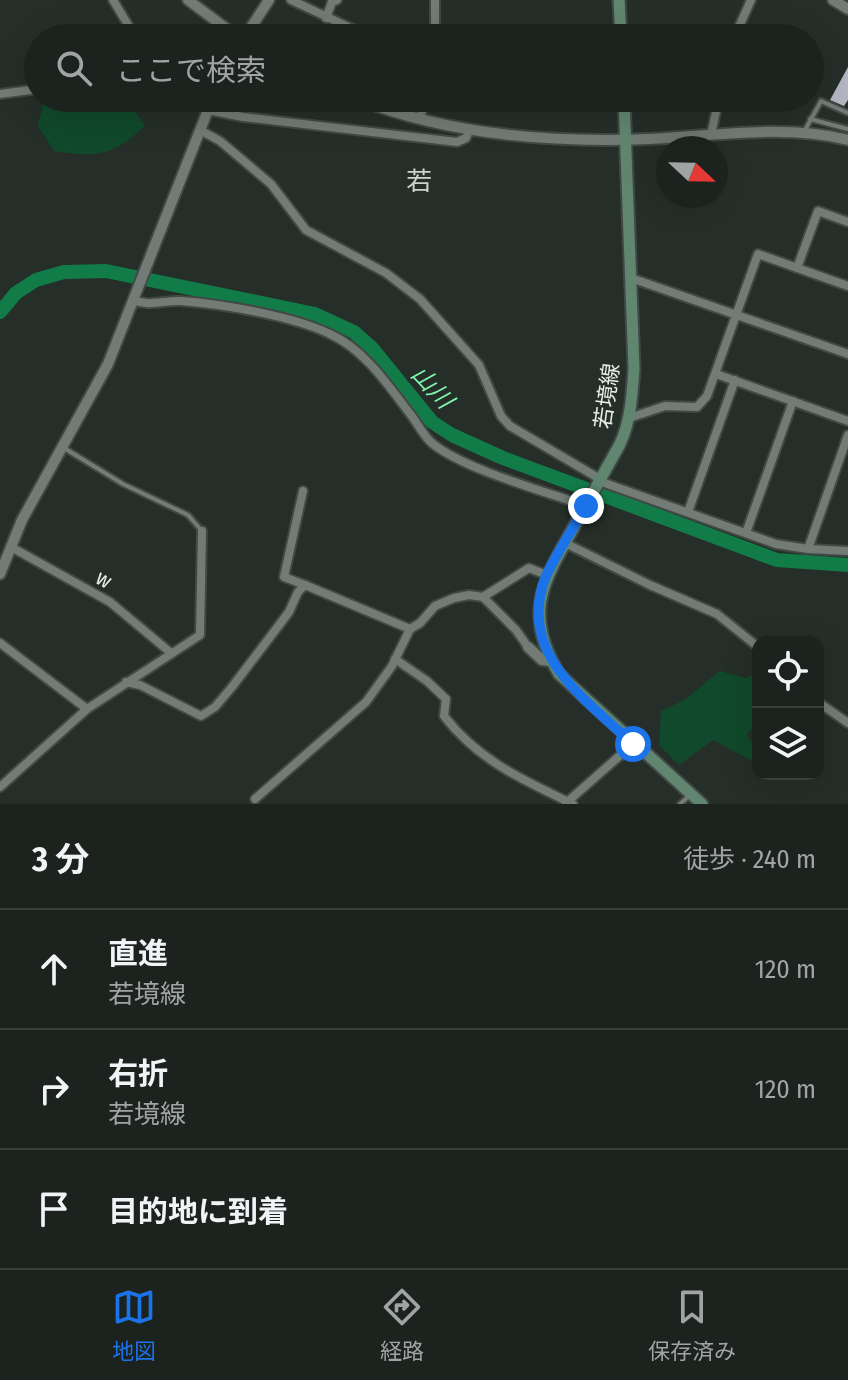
<!DOCTYPE html>
<html lang="ja">
<meta charset="utf-8">
<style>
body{margin:0;font-family:"Fira Sans Condensed","Noto Sans JP",sans-serif;background:#292f2b;color:#f1f3f6}
.controls{position:absolute;right:24px;bottom:24px;display:grid;overflow:hidden;border-radius:16px;box-shadow:0 8px 32px #0002}
.controls button{width:72px;height:72px;display:grid;place-items:center;padding:0;border:0;border-bottom:2px solid #3a3f3c;background:#1c221e;color:#f1f3f6;font:40px sans-serif}
.compass{position:absolute;left:656px;top:136px;width:72px;height:72px;border-radius:50%;background:#1c221e;box-shadow:0 8px 32px #0002;rotate:112deg}
.stop{position:absolute;width:24px;height:24px;margin:-18px;border:6px solid #1a73e8;border-radius:50%;background:#fff}
.stop.end{background:#1a73e8;border-color:#fff;box-shadow:0 2px 8px #0008}
.list{margin:0;padding:0;list-style:none}
h2{display:flex;justify-content:space-between;align-items:center;height:104px;margin:0;padding:0 32px;font-size:34px}
h2 small{font-size:26px;font-weight:400;color:#a0a4a4}
.list li{display:grid;grid-template-columns:52px 1fr auto;gap:24px;align-items:center;box-sizing:border-box;height:120px;padding:0 32px;border-top:2px solid #3a3f3c}
.list b{display:block;font-size:30px;white-space:nowrap}
.list p{margin:0;font-size:26px;white-space:nowrap;color:#a0a4a4}
.list em{font-size:26px;font-style:normal;color:#a0a4a4}
.icon{flex:none;width:44px;height:44px;fill:none;stroke:currentColor;stroke-width:2;stroke-linecap:round;stroke-linejoin:round}
.map{position:relative;flex:none;width:848px;height:804px;overflow:hidden}
.search{position:absolute;background:#1c221e;box-shadow:0 8px 32px #0002;left:24px;right:24px;top:24px;height:88px;display:flex;align-items:center;gap:20px;box-sizing:border-box;padding:0 28px;border-radius:44px;color:#a0a4a4;font-size:30px}
.sheet{height:464px;background:#1c221e}
nav{display:flex;justify-content:space-around;align-items:center;box-sizing:border-box;height:112px;border-top:2px solid #3a3f3c;background:#1c221e;font-size:22px;color:#a0a4a4}
nav a{display:grid;justify-items:center;gap:4px}
nav .on{color:#1a73e8}
.map>svg:first-child{display:block}
.green{fill:#10492b}
.lines{fill:none;stroke-linecap:round;stroke-linejoin:round}
.river{stroke:#127c49;stroke-width:14}
.building{fill:#b3b5c0}
.service-casing{stroke:#424945;stroke-width:8}
.minor-casing{stroke:#424945;stroke-width:12}
.tertiary-casing{stroke:#424945;stroke-width:14}
.secondary-casing{stroke:#424945;stroke-width:15}
.service{stroke:#727b75;stroke-width:4}
.minor{stroke:#727b75;stroke-width:8}
.tertiary{stroke:#727b75;stroke-width:10}
.secondary{stroke:#608670;stroke-width:11}
.route{stroke:#1a73e8;stroke-width:10}
.labels{text-anchor:middle;dominant-baseline:central;stroke-width:8;stroke-linejoin:round;paint-order:stroke}
.street-label{font-size:22px;fill:#e6ebe8;stroke:#252e28}
.water-label{font-size:24px;font-style:italic;fill:#7cf6ae;stroke:#252e28}
.quarter-label{font-size:26px;fill:#c9d4cc;stroke:#252e28}
</style>
<div class="map">
<svg width="848" height="804" viewBox="0 0 848 804">
<rect width="100%" height="100%" fill="#252e28"/>
<g class="green">
<path d="M68,98H115L129,102L145,126C112,156 97,158 54,151L38,126L44,100Z"/>
<polygon points="720,671 746,678 758,672 758,722 747,734 758,754 754,762 713,740 679,765 659,745 661,711 684,700"/>
</g>
<g class="lines">
<polyline class="river" points="0,312 16,293 36,280 64,272 106,271 315,314 354,332 372,348 432,422 452,435 503,458 777,560 848,565"/>
</g>
<polygon class="building" points="848,67 848,100 844,106 830,100"/>
<g class="lines">
<g class="service-casing">
<g id="service">
<polyline points="810,119 848,129"/>
<polyline points="804,132 821,101 848,113"/>
<polyline points="64,448 123,484 188,515 202,531"/>
<polyline points="680,804 689,796"/>
</g>
</g>
<g class="minor-casing">
<g id="minor">
<polyline points="113,0 136,38"/>
<polyline points="291,0 372,38"/>
<polyline points="435,0 435,38"/>
<polyline points="326,18 332,2 337,0"/>
<polyline points="734,38 751,0"/>
<polyline points="0,94 38,89"/>
<polyline points="181,98 208,110 243,117 457,142 466,138 470,129"/>
<polyline points="420,119 425,98"/>
<polyline points="200,130 220,141 271,184 306,230 386,273 420,299 479,365 501,416 510,426 600,479"/>
<polyline points="711,135 719,98"/>
<polyline points="797,268 818,211 848,222"/>
<polyline points="631,278 848,354"/>
<path d="M133,300C150,307 164,300 181,301C222,304 293,316 330,334C365,350 388,385 411,415C418,424 424,437 433,444C466,470 544,491 586,506"/>
<polyline points="716,374 848,421"/>
<polyline points="629,418 665,406 697,407 707,396 758,254 848,286"/>
<polyline points="599,481 776,544 808,549 848,551"/>
<polyline points="303,491 284,577 305,585"/>
<polyline points="688,512 735,380"/>
<polyline points="746,533 793,401"/>
<polyline points="565,543 650,585 717,614 758,647"/>
<polyline points="11,547 110,602 171,653"/>
<polyline points="808,549 848,435"/>
<polyline points="0,643 87,709 200,635 202,531"/>
<polyline points="528,647 516,630 483,597 529,568 547,575"/>
<path d="M395,659L427,681L446,699L444,716C479,761 523,780 573,804"/>
<polyline points="126,682 140,685 201,716 215,707 232,687 289,612 298,592 305,585 410,629"/>
<polyline points="818,702 848,723"/>
<polyline points="0,787 87,709"/>
<polyline points="255,799 366,702 392,666 410,629 420,623 435,606 454,598 469,595 483,597"/>
<polyline points="566,803 633,744"/>
</g>
</g>
<g class="tertiary-casing">
<g id="tertiary">
<polyline points="188,0 239,38"/>
<polyline points="833,0 848,9"/>
<polyline points="244,38 269,0"/>
<path d="M355,98C447,135 551,143 649,139C714,136 784,124 848,140"/>
<polyline points="0,574 22,520 108,364 208,110"/>
<polyline points="528,647 542,660 551,661"/>
</g>
</g>
<g class="secondary-casing">
<g id="secondary">
<polyline points="619,0 621,38"/>
<path d="M624,98L634,369C632,395 631,420 620,444C605,471 590,498 575,525C544,581 522,612 559,674L702,804"/>
</g>
</g>
<use href="#service" class="service"/>
<use href="#minor" class="minor"/>
<use href="#tertiary" class="tertiary"/>
<use href="#secondary" class="secondary"/>
</g>
<g class="lines">
<path class="route" d="M586,506C573,529 557,552 546,576C515,652 585,699 633,744"/>
</g>
<g class="labels">
<g class="street-label">
<text transform="translate(607 396) rotate(-82)">若境線</text>
<text transform="translate(104 579) rotate(30)">w</text>
</g>
<g class="water-label">
<text transform="translate(432 387) rotate(47)">山川</text>
</g>
<g class="quarter-label">
<text x="419" y="181">若</text>
</g>
</g>
</svg>
<div class="controls">
<button><svg class="icon" aria-label="locate" viewBox="0 0 24 24"><circle cx="12" cy="12" r="6"/><path d="M12 2v4M12 18v4M2 12h4M18 12h4"/></svg></button>
<button><svg class="icon" aria-label="layers" viewBox="0 0 24 24"><path d="M12 4l9 5-9 5-9-5zM3 14l9 5 9-5"/></svg></button>
</div>
<svg class="compass" viewBox="-18 -18 36 36"><path d="M0-13l5 13h-10z" fill="#e53935"/><path d="M0 13l5-13h-10z" fill="#a0a4a4"/></svg>
<div class="stop" style="left:633px;top:744px"></div>
<div class="stop end" style="left:586px;top:506px"></div>
<div class="search"><svg class="icon" aria-label="search" viewBox="0 0 24 24"><circle cx="10" cy="10" r="6"/><path d="M15 15l6 6"/></svg>ここで検索</div>
</div>
<section class="sheet">
<h2>3 分<small>徒歩 · 240 m</small></h2>
<ul class="list">
<li><svg class="icon" aria-label="ahead" viewBox="0 0 24 24"><path d="M12 20V5M6 11l6-6 6 6"/></svg><div><b>直進</b><p>若境線</p></div><em>120 m</em></li>
<li><svg class="icon" aria-label="right" viewBox="0 0 24 24"><path d="M7 20v-9h11M14 6l5 5-5 5"/></svg><div><b>右折</b><p>若境線</p></div><em>120 m</em></li>
<li><svg class="icon" aria-label="arrive" viewBox="0 0 24 24"><path d="M6 21V4h12l-3 4 3 4H6"/></svg><div><b>目的地に到着</b></div></li>
</ul>
</section>
<nav>
<a class="on"><svg class="icon" aria-label="map" viewBox="0 0 24 24"><path d="M3 6l6-2 6 2 6-2v14l-6 2-6-2-6 2zM9 4v14M15 6v14"/></svg>地図</a>
<a><svg class="icon" aria-label="directions" viewBox="0 0 24 24"><path d="M12 3l9 9-9 9-9-9zM9 14v-3h6M13 9l2 2-2 2"/></svg>経路</a>
<a><svg class="icon" aria-label="saved" viewBox="0 0 24 24"><path d="M7 4h10v16l-5-4-5 4z"/></svg>保存済み</a>
</nav>
